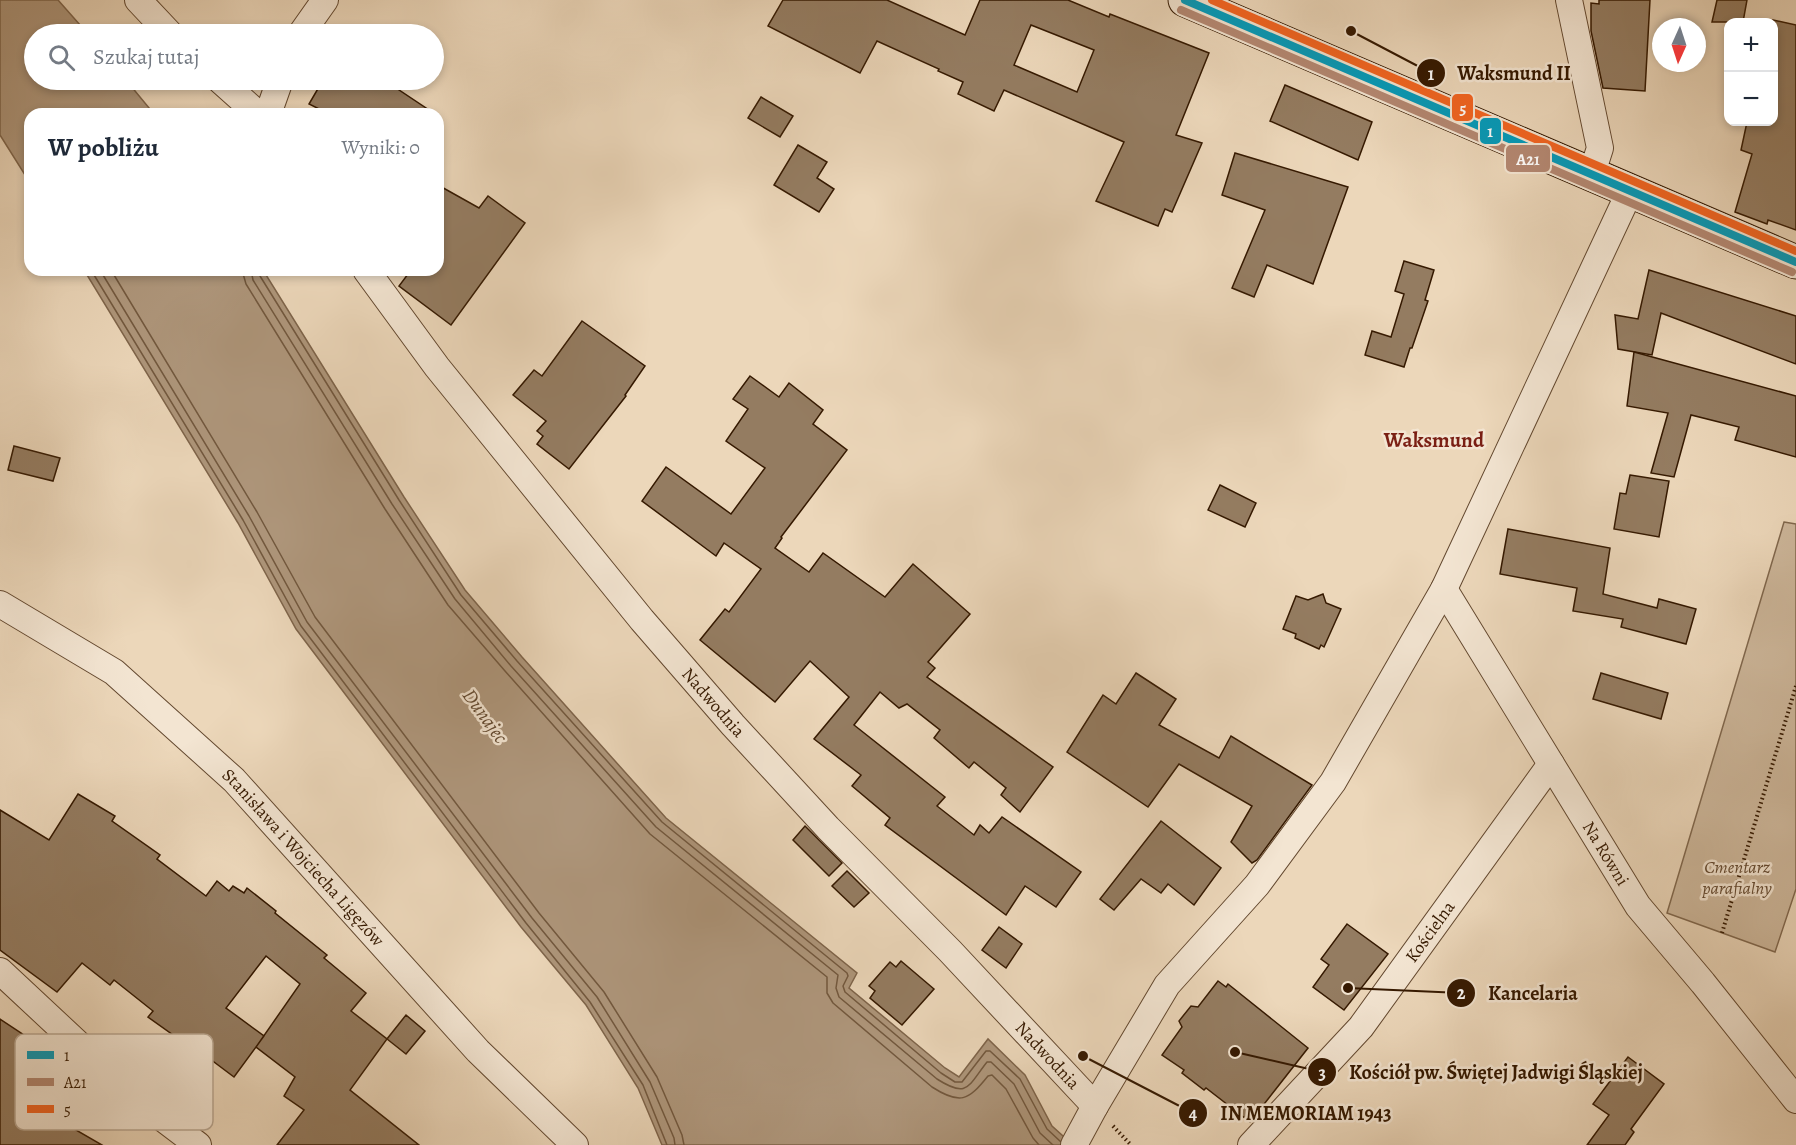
<!DOCTYPE html>
<html lang="pl">
<meta charset="utf-8">
<style>
body{margin:0;font-family:Alegreya,serif;background:#f6f6f7;color:#1f2937}
.controls{position:absolute;right:18px;top:18px;display:grid;overflow:hidden;border-radius:12px;box-shadow:0 3px 9px #0003}
.controls button{width:54px;height:54px;display:grid;place-items:center;padding:0;border:0;border-bottom:2px solid #e0e1e3;background:#fff;color:#1f2937;font:30px sans-serif}
.compass{position:absolute;left:1652px;top:18px;width:54px;height:54px;border-radius:50%;background:#fff;box-shadow:0 3px 9px #0003;rotate:183deg}
.list{margin:0;padding:0;list-style:none}
h2{display:flex;justify-content:space-between;align-items:center;height:78px;margin:0;padding:0 24px;font-size:26px}
h2 small{font-size:20px;font-weight:400;color:#747a83}
.icon{flex:none;width:33px;height:33px;fill:none;stroke:currentColor;stroke-width:2;stroke-linecap:round;stroke-linejoin:round}
.map{position:relative;flex:none;width:1796px;height:1145px;overflow:hidden}
.search{position:absolute;background:#fff;box-shadow:0 3px 9px #0003;left:24px;top:24px;width:420px;height:66px;display:flex;align-items:center;gap:15px;box-sizing:border-box;padding:0 21px;border-radius:33px;color:#747a83;font-size:22px}
.panel{position:absolute;background:#fff;box-shadow:0 3px 9px #0003;left:24px;top:108px;width:420px;height:168px;border-radius:18px}
.map>svg:first-child{display:block}
.green{fill:#cdb79b;stroke:#81684e;stroke-width:1.5}
.water{fill:#ae967b;stroke:#7e644a;stroke-width:1.5}
.lines{fill:none;stroke-linecap:round;stroke-linejoin:round}
.shore{stroke:#72583e;stroke-width:1.5}
.building{fill:#947c61;stroke:#351901;stroke-width:1.5;fill-rule:evenodd}
.street-casing{stroke:#63482f;stroke-width:28}
.secondary-casing{stroke:#351901;stroke-width:35}
.path{stroke:#351901;stroke-width:4;stroke-dasharray:1.5 3;stroke-linecap:butt}
.street{stroke:#f3e5d2;stroke-width:26}
.secondary{stroke:#f3e5d2;stroke-width:33}
.bus-1-casing{stroke:#f3e5d2;stroke-width:12}
.bus-2-casing{stroke:#f3e5d2;stroke-width:12}
.bus-3-casing{stroke:#f3e5d2;stroke-width:12}
.bus-1{stroke:#059bba;stroke-width:8}
.bus-2{stroke:#b48872;stroke-width:8}
.bus-3{stroke:#f26522;stroke-width:8}
.labels{text-anchor:middle;dominant-baseline:central;stroke-width:5;stroke-linejoin:round;paint-order:stroke}
.street-label{font-size:18px;fill:#351901;stroke:#f3e5d2}
.park-label{font-size:18px;font-style:italic;fill:#63482f;stroke:#f3e5d2}
.water-label{font-size:20px;font-style:italic;fill:#654b32;stroke:#f3e5d2}
.quarter-label{font-size:21px;font-weight:bold;fill:#7a1f14;stroke:#f3e5d2}
.key{fill:#f3e5d2;stroke:#baa893;stroke-width:1.5}
.key-label{font-size:16px;fill:#351901}
.leader{fill:none;stroke:#351901;stroke-width:2}
.callout-dot{fill:#351901;stroke:#f3e5d2;stroke-width:2}
.mark-label{font-size:18px;text-anchor:middle;font-weight:bold;fill:#fff}
.callout-label{font-size:20px;text-anchor:middle;font-weight:bold;fill:#351901;stroke:#f3e5d2;stroke-width:5;stroke-linejoin:round;paint-order:stroke}
.line-badge{stroke:#f3e5d2;stroke-width:2}
.badge-label{font-size:16px;text-anchor:middle;font-weight:bold;fill:#fff}
</style>
<div class="map">
<svg width="1796" height="1145" viewBox="0 0 1796 1145">
<rect width="100%" height="100%" fill="#ecd7ba"/>
<filter id="stains"><feTurbulence type="fractalNoise" baseFrequency=".00333" numOctaves="4"/><feColorMatrix values="0 0 0 0 .2 0 0 0 0 .09 0 0 0 0 .02 0 0 0 .5 -.17"/></filter>
<radialGradient id="worn" r=".72"><stop offset=".6" stop-color="#630" stop-opacity="0"/><stop offset="1" stop-color="#630" stop-opacity=".3"/></radialGradient>
<polygon class="green" points="1784,522 1796,524 1796,889 1775,952 1667,913"/>
<g class="water">
<polygon points="0,0 58,0 88,34 34,34 34,80 126,80 154,114 30,114 30,183 0,135"/>
<polygon points="84,270 263,270 404,497 465,590 522,657 666,818 857,973 849,988 945,1068 959,1077 988,1039 1025,1075 1052,1126 1073,1145 662,1145 638,1088 586,1005 521,927 296,629 238,523"/>
</g>
<g class="lines">
<g class="shore">
<polyline points="91,270 243,520 301,626 526,923 590,1002 643,1085 667,1145"/>
<polyline points="100,270 249,516 307,622 532,918 597,997 650,1082 674,1138 675,1145"/>
<polyline points="111,270 257,512 315,617 539,913 604,992 657,1077 682,1135 684,1145"/>
<path d="M242,270L246,284L385,509L448,605L505,671L650,834L827,977V993L833,1003L932,1087C960,1105 968,1101 988,1076L992,1075L1006,1089L1033,1138L1039,1145"/>
<path d="M251,270L253,280L392,504L455,599L511,666L656,827L838,975L836,988L839,997L937,1079C968,1099 968,1086 987,1062H991L1014,1084L1040,1133L1053,1145"/>
<polyline points="259,270 260,276 399,500 461,595 517,661 662,822 847,973 848,976 843,986 845,992 941,1073 955,1082 962,1082 986,1051 990,1051 1020,1079 1047,1129 1061,1142"/>
</g>
</g>
<g class="building">
<path d="M783,0H887L965,35L980,0H1068L1109,17L1110,14L1209,53L1176,135L1202,143L1172,212L1165,209L1158,226L1096,201L1124,142L1004,90L994,111L958,94L963,82L938,71L939,69L877,41L860,73L768,26ZM1031,25L1094,50L1077,92L1014,65Z"/>
<polygon points="1599,0 1650,0 1645,91 1603,88 1591,31 1591,3 1599,4"/>
<polygon points="1717,0 1747,0 1743,22 1712,22"/>
<polygon points="1773,20 1796,25 1796,230 1768,220 1767,224 1735,212 1752,154 1741,150 1747,122 1773,122"/>
<polygon points="323,80 384,80 435,114 329,114 309,104"/>
<polygon points="1285,85 1372,122 1358,160 1270,121"/>
<polygon points="761,97 793,116 780,137 748,118"/>
<polygon points="798,145 827,162 817,178 834,189 819,212 774,185"/>
<polygon points="1235,153 1348,187 1313,284 1267,265 1254,297 1232,288 1265,210 1222,195"/>
<polygon points="438,185 479,208 488,196 525,223 451,325 399,286 411,270 438,270"/>
<polygon points="1404,261 1434,270 1425,300 1428,301 1412,348 1410,348 1404,367 1365,355 1372,331 1391,337 1404,294 1395,291"/>
<polygon points="1649,270 1796,316 1796,364 1661,313 1652,355 1618,349 1615,315 1638,319"/>
<polygon points="582,321 645,366 625,395 626,396 569,469 537,444 543,436 537,431 546,421 513,395 534,370 542,376"/>
<polygon points="1634,352 1796,396 1796,457 1735,440 1739,427 1691,415 1674,477 1651,473 1668,413 1627,406"/>
<polygon points="750,376 779,397 789,383 823,410 813,424 847,450 781,537 782,538 775,548 809,572 823,553 885,597 913,564 970,614 928,662 935,668 927,677 1053,767 1020,812 1001,795 1006,788 974,762 969,768 934,738 940,730 907,704 899,708 880,692 854,725 945,797 937,806 974,835 980,825 989,833 1002,817 1081,872 1056,907 1025,886 1006,915 885,825 890,818 852,786 861,775 814,739 849,697 810,661 775,702 700,640 725,609 729,612 761,569 724,543 716,556 642,501 666,467 731,514 765,468 726,441 748,409 733,399"/>
<polygon points="14,446 60,458 53,481 8,470"/>
<polygon points="1630,475 1669,481 1659,537 1614,529 1620,493 1626,494"/>
<polygon points="1220,485 1256,503 1245,527 1208,510"/>
<polygon points="1508,529 1610,548 1603,594 1657,608 1659,599 1696,609 1686,644 1621,627 1623,619 1573,611 1577,588 1500,574"/>
<polygon points="1323,594 1326,603 1341,609 1324,647 1321,645 1319,649 1295,638 1296,634 1283,629 1296,596 1308,600"/>
<polygon points="1136,673 1176,699 1159,725 1219,758 1231,736 1312,785 1257,860 1252,863 1231,842 1252,806 1179,764 1148,807 1067,752 1103,695 1116,704"/>
<polygon points="1601,673 1668,693 1661,719 1593,699"/>
<polygon points="78,794 115,816 112,821 160,855 157,859 206,896 217,881 229,891 233,886 244,893 247,888 276,911 275,913 327,955 324,958 366,993 351,1011 387,1039 350,1090 419,1145 277,1145 304,1110 284,1096 295,1077 256,1047 300,984 266,956 226,1008 264,1036 234,1077 178,1035 176,1037 148,1017 153,1011 114,980 110,985 82,963 57,992 0,950 0,810 49,840"/>
<polygon points="1161,821 1221,868 1194,905 1168,884 1161,893 1141,879 1114,910 1100,899"/>
<polygon points="805,826 842,863 829,876 793,840"/>
<polygon points="847,871 869,893 854,907 832,886"/>
<polygon points="1347,924 1388,954 1344,1010 1313,987 1329,965 1321,959"/>
<polygon points="999,927 1022,944 1006,968 982,950"/>
<polygon points="901,961 934,989 902,1025 870,998 875,991 869,986 890,962 896,967"/>
<polygon points="1218,981 1226,987 1228,984 1308,1048 1250,1122 1206,1088 1204,1090 1182,1073 1184,1070 1162,1055 1182,1027 1179,1021 1191,1006 1198,1007"/>
<polygon points="406,1015 425,1031 406,1054 387,1039"/>
<polygon points="0,1019 30,1039 22,1051 64,1077 43,1111 102,1145 0,1145"/>
<polygon points="1628,1057 1664,1084 1631,1129 1634,1132 1625,1145 1587,1145 1609,1115 1593,1104"/>
</g>
<g class="lines">
<g class="street-casing">
<g id="street">
<polyline points="138,0 170,34"/>
<polyline points="1569,0 1600,148 1592,173"/>
<polyline points="301,34 325,0"/>
<polyline points="220,80 258,114"/>
<polyline points="268,114 280,80"/>
<path id="s1" d="M366,270L437,367L642,620L733,725L828,828L950,951L1095,1106"/>
<path id="s2" d="M1444,589L1638,906L1703,983L1796,1100"/>
<path id="s3" d="M0,604L114,672L234,780L478,1051L575,1145"/>
<polyline points="0,971 136,1098 198,1145"/>
<polyline points="1074,1145 1095,1106 1167,985 1257,885 1333,782 1444,589 1630,191"/>
<path id="s4" d="M1251,1145L1361,1027L1551,764"/>
</g>
</g>
<g class="secondary-casing">
<polyline id="secondary" points="1185,0 1796,262"/>
</g>
<g class="path">
<polyline points="1722,933 1796,686"/>
<polyline points="1113,1126 1131,1145"/>
</g>
<use href="#street" class="street"/>
<use href="#secondary" class="secondary"/>
<g class="bus-1-casing">
<polyline id="bus-1" points="1185,0 1796,262"/>
</g>
<g class="bus-2-casing">
<polyline id="bus-2" points="1181,10 1792,272"/>
</g>
<g class="bus-3-casing">
<polyline id="bus-3" points="1212,0 1796,251"/>
</g>
<use href="#bus-1" class="bus-1"/>
<use href="#bus-2" class="bus-2"/>
<use href="#bus-3" class="bus-3"/>
</g>
<g class="labels">
<g class="street-label">
<text stroke="none"><textPath href="#s1" startOffset="555">Nadwodnia</textPath></text>
<text stroke="none"><textPath href="#s2" startOffset="310">Na Równi</textPath></text>
<text stroke="none"><textPath href="#s3" startOffset="398">Stanisława i Wojciecha Ligęzów</textPath></text>
<text stroke="none"><textPath href="#s4" startOffset="279">Kościelna</textPath></text>
<text stroke="none"><textPath href="#s1" startOffset="1041">Nadwodnia</textPath></text>
</g>
<g class="park-label">
<text x="1737" y="867">Cmentarz<tspan x="1737" dy="21">parafialny</tspan></text>
</g>
<g class="water-label">
<text transform="translate(485 716) rotate(54)">Dunajec</text>
</g>
<g class="quarter-label">
<text x="1434" y="440">Waksmund</text>
</g>
</g>
<rect x="15" y="1034" width="198" height="96" rx="9" class="key"/>
<rect x="27" y="1051" width="27" height="8" fill="#059bba"/>
<rect x="27" y="1078" width="27" height="8" fill="#b48872"/>
<rect x="27" y="1105" width="27" height="8" fill="#f26522"/>
<g class="key-label">
<text x="64" y="1061">1</text>
<text x="64" y="1088">A21</text>
<text x="64" y="1115">5</text>
</g>
<path class="leader" d="M1351 31L1431 73M1348 988L1461 993M1235 1052L1322 1072M1083 1056L1193 1113"/>
<g class="callout-dot">
<circle cx="1351" cy="31" r="6"/>
<circle cx="1348" cy="988" r="6"/>
<circle cx="1235" cy="1052" r="6"/>
<circle cx="1083" cy="1056" r="6"/>
<circle cx="1431" cy="73" r="15"/>
<circle cx="1461" cy="993" r="15"/>
<circle cx="1322" cy="1072" r="15"/>
<circle cx="1193" cy="1113" r="15"/>
</g>
<g class="mark-label">
<text x="1431" y="80">1</text>
<text x="1461" y="999">2</text>
<text x="1322" y="1079">3</text>
<text x="1193" y="1119">4</text>
</g>
<g class="callout-label">
<text x="1514" y="80">Waksmund II</text>
<text x="1533" y="1000">Kancelaria</text>
<text x="1496" y="1079">Kościół pw. Świętej Jadwigi Śląskiej</text>
<text x="1306" y="1120">IN MEMORIAM 1943</text>
</g>
<g class="line-badge">
<rect x="1451" y="93" width="23" height="29" rx="6" fill="#f26522"/>
<rect x="1479" y="117" width="23" height="28" rx="6" fill="#059bba"/>
<rect x="1505" y="144" width="46" height="29" rx="6" fill="#b48872"/>
</g>
<g class="badge-label">
<text x="1463" y="114">5</text>
<text x="1490" y="137">1</text>
<text x="1528" y="165">A21</text>
</g>
<rect width="100%" height="100%" filter="url(#stains)"/>
<rect width="100%" height="100%" fill="url(#worn)"/>
</svg>
<div class="controls">
<button>+</button>
<button>−</button>
</div>
<svg class="compass" viewBox="-18 -18 36 36"><path d="M0-13l5 13h-10z" fill="#e53935"/><path d="M0 13l5-13h-10z" fill="#747a83"/></svg>
<div class="search"><svg class="icon" aria-label="search" viewBox="0 0 24 24"><circle cx="10" cy="10" r="6"/><path d="M15 15l6 6"/></svg>Szukaj tutaj</div>
<section class="panel">
<h2>W pobliżu<small>Wyniki: 0</small></h2>
<ul class="list">
</ul>
</section>
</div>
